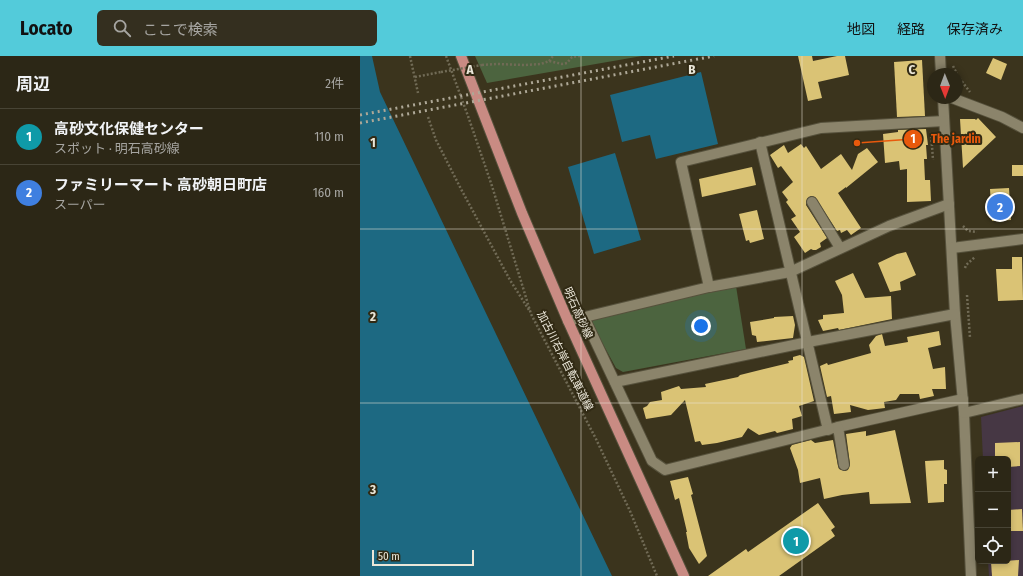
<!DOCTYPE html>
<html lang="ja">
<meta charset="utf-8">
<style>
body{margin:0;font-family:"Fira Sans Condensed","Noto Sans JP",sans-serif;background:#342f1f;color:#f1f3f6}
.controls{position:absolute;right:12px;bottom:12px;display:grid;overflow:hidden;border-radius:6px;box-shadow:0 2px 6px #0003}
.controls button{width:36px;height:36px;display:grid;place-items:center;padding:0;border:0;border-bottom:1px solid #484435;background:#2c2716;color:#f1f3f6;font:20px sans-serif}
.compass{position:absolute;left:567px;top:12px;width:36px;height:36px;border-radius:50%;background:#2c2716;box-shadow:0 2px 6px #0003;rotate:179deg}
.scale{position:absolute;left:12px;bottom:10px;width:102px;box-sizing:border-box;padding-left:4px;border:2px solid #ebe7d9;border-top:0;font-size:11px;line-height:14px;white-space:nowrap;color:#ebe7d9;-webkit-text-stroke:3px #312a14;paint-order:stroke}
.you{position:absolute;left:341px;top:270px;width:14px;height:14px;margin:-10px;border:3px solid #fff;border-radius:50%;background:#1a73e8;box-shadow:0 0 0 6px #1a73e833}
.badge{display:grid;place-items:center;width:26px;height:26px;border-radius:50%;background:#53cbda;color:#fff;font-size:13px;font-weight:700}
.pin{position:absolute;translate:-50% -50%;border:2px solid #fff;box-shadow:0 1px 4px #0006}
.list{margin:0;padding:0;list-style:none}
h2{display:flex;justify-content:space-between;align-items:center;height:52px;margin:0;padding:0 16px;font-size:17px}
h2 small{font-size:13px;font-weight:400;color:#a6a5a1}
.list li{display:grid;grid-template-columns:26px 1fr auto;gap:12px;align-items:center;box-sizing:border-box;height:56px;padding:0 16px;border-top:1px solid #484435}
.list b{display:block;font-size:15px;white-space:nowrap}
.list p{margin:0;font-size:13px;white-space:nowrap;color:#a6a5a1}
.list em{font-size:13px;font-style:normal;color:#a6a5a1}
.icon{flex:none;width:22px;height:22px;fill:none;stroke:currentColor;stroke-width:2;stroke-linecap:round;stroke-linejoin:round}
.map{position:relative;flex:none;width:663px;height:520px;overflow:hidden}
header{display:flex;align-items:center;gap:24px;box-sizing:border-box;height:56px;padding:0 20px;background:#53cbda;color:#111}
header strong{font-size:19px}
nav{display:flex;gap:22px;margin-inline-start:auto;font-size:14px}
.search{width:280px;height:36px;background:#342f1f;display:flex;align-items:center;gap:10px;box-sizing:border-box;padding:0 14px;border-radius:6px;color:#a6a5a1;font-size:15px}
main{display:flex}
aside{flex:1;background:#2c2716}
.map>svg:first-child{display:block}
.education{fill:#463744}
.green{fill:#4c643f}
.water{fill:#1d6982}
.building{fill:#dac375}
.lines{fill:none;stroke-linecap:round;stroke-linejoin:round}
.minor-casing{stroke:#56513c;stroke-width:12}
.major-casing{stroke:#56513c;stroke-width:12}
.path{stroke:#716b56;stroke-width:2.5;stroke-dasharray:2 2;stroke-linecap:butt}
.minor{stroke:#8b846b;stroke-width:10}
.major{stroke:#c98b83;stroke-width:10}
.rail{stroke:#aea897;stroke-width:3;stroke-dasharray:2 4;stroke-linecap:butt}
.path-bridge{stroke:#716b56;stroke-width:2.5;stroke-dasharray:2 2;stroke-linecap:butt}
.grid{fill:none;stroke:#ebe7d9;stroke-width:1;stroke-opacity:0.55}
.labels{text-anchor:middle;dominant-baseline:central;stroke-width:4;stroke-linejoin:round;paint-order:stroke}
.street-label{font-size:11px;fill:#ebe7d9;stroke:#312a14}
.grid-label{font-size:13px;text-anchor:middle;font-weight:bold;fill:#ebe7d9;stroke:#312a14;stroke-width:4;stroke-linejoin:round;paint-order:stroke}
.leader{fill:none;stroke:#e8590c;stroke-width:1.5}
.callout-dot{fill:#e8590c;stroke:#312a14;stroke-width:1.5}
.mark-label{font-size:12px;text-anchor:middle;font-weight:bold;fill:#fff}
.callout-label{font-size:12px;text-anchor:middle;font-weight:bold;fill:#e8590c;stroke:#312a14;stroke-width:4;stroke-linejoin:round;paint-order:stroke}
</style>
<header>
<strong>Locato</strong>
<div class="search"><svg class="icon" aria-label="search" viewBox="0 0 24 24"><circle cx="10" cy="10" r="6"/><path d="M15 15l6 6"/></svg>ここで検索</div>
<nav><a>地図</a><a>経路</a><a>保存済み</a></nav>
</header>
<main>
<aside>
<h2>周辺<small>2件</small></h2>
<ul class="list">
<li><span class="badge" style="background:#0f9aa8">1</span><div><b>高砂文化保健センター</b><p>スポット · 明石高砂線</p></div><em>110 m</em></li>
<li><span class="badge" style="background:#3f7fe0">2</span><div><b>ファミリーマート 高砂朝日町店</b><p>スーパー</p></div><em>160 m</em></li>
</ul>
</aside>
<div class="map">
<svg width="663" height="520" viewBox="0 0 663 520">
<rect width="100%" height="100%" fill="#3b341d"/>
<polygon class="education" points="663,350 663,520 629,520 628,505 648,505 648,403 623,403 621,361"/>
<g class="green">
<polygon points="115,0 282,0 127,27"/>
<polygon points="376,230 386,293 263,316 256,312 232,268 234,262"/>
</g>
<g class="water">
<polygon points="0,0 12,0 20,36 252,520 0,520"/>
<polygon points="341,16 358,88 296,103 290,79 262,86 250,39"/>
<polygon points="255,97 281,184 234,198 208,111"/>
</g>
<g class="building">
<polygon points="438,0 452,0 453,5 477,0 485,0 489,19 458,26 462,42 448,45"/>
<polygon points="633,2 647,8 641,24 626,17"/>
<polygon points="562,4 565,60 537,61 534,6"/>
<polygon points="618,62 636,81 603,112 600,63 615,63 616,64"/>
<polygon points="566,73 568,89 566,89 567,103 564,103 565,124 570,124 571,145 547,146 547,113 540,114 539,105 525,107 523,78 538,76 538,74"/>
<polygon points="441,88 444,92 446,90 461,113 481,98 492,114 498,98 507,92 518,106 486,132 486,131 478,137 501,172 491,179 487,174 481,177 480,174 477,175 455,141 451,140 447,143 446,149 467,182 460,187 461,191 456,194 453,194 451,193 445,197 434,181 440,176 431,163 436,160 426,146 428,144 422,136 433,126 421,110 418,112 410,99 424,89 428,97"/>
<rect x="652" y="109" width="11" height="11"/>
<polygon points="392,111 396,129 342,141 339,123"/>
<polygon points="649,132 651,164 632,165 630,133"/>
<polygon points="397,154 404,183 390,187 389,184 386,185 379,158"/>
<polygon points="546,196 556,219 540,226 541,234 530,236 518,207 537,198"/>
<polygon points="652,201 662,201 663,244 638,245 636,213 652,213"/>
<polygon points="493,217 505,242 531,240 532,263 479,274 478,272 463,275 458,264 463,263 463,259 484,257 482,239 475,225"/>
<polygon points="433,260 435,269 433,282 397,286 396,280 392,279 390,266 414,262 414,261"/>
<polygon points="579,275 581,289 568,292 573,313 585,311 586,333 572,333 574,340 560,343 559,338 540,338 536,344 524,346 525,352 508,354 490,349 491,356 474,358 471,340 467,341 460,310 467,307 468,309 511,297 509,289 516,280 522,278 525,290 548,286 547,281"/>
<polygon points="440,299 444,301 454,345 439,350 442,360 432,363 433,373 417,377 415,375 399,379 388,372 382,381 357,387 342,389 340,385 335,386 325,344 311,359 286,363 283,352 287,350 290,346 302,344 301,336 319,330 321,333 346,331 345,328 378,321 380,319 429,307 428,305 433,304 433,301"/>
<polygon points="535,374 551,447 510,448 509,436 482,439 464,443 460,422 440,427 438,414 430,392 432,389 451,384 455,387 473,384 478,410 479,413 485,415 488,414 490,408 486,378 506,375 506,380"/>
<polygon points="660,386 660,410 648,411 648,403 635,403 635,387"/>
<polygon points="584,404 584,413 587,414 587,428 584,428 584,446 568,447 565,405"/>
<polygon points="328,421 333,438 331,439 347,500 339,508 329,492 326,476 327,476 319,442 315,444 310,425"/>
<polygon points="458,447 475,471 471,474 475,480 419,520 348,520 386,493 388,496"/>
<polygon points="662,453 663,475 648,475 648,454"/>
<polygon points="659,504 658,520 632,520 631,506"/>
</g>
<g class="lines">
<g class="minor-casing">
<g id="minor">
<polyline points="580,0 581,18"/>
<polyline points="583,42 595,258 604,357 611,520"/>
<polyline points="592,42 642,61 663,72"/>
<polyline points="400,86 468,374"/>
<polyline points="452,146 480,192"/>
<polyline points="592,192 663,183"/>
<polyline points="349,231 321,106 461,72 584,65"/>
<polyline points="224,261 292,405 305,414 478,371 603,343"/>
<polyline points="208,265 349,231 430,216 529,170 589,148"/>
<polyline points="255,326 448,286 595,258"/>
<polyline points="604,357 663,343"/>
<polyline points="478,371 484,409"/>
</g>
</g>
<g class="major-casing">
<polyline id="major" points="101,0 162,157 208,265 324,520"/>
</g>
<g class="path">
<polyline points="50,0 58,37"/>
<polyline points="86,0 108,60 132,130 171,258 236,383 270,455 297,520"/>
<polyline points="189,5 193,0"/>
<polyline points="122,9 137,8 164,9 181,8 189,5 202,8 207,7 212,1 221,0"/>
<polyline points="593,10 597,18"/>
<polyline points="597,19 610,36"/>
<polyline points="55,21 81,16"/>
<polyline points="68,61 76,84 101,133 150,224 169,254"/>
<polyline points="571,76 573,104"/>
<polyline points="603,170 608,175 617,176"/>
<polyline points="605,212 606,209 615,201"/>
<polyline points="607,239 610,282"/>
</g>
<use href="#minor" class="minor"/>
<use href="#major" class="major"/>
<g class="rail">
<polyline points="0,59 314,0"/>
<polyline points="0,67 354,0"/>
</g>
<polyline class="path-bridge" points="81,16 122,9"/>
</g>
<path class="grid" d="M221,0V520M442,0V520M0,173H663M0,347H663"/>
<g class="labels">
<g class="street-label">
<text transform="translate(218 257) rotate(66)">明石高砂線</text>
<text transform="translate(205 305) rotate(63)">加古川右岸自転車道線</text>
</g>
</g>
<g class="grid-label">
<text x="110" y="18">A</text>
<text x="332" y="18">B</text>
<text x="552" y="18">C</text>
<text x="13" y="91">1</text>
<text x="13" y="265">2</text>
<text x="13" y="438">3</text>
</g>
<path class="leader" d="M497 87L553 83"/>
<g class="callout-dot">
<circle cx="497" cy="87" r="4"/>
<circle cx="553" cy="83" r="10"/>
</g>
<g class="mark-label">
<text x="553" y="87">1</text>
</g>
<g class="callout-label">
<text x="596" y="87">The jardin</text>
</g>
</svg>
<div class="controls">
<button>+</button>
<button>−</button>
<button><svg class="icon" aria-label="locate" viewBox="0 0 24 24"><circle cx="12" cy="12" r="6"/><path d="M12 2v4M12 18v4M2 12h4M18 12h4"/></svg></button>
</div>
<svg class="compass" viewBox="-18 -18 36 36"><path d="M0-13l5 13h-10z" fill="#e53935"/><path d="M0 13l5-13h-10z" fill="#a6a5a1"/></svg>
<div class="scale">50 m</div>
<div class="you"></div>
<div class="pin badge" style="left:436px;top:485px;background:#0f9aa8">1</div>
<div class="pin badge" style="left:640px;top:151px;background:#3f7fe0">2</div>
</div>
</main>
